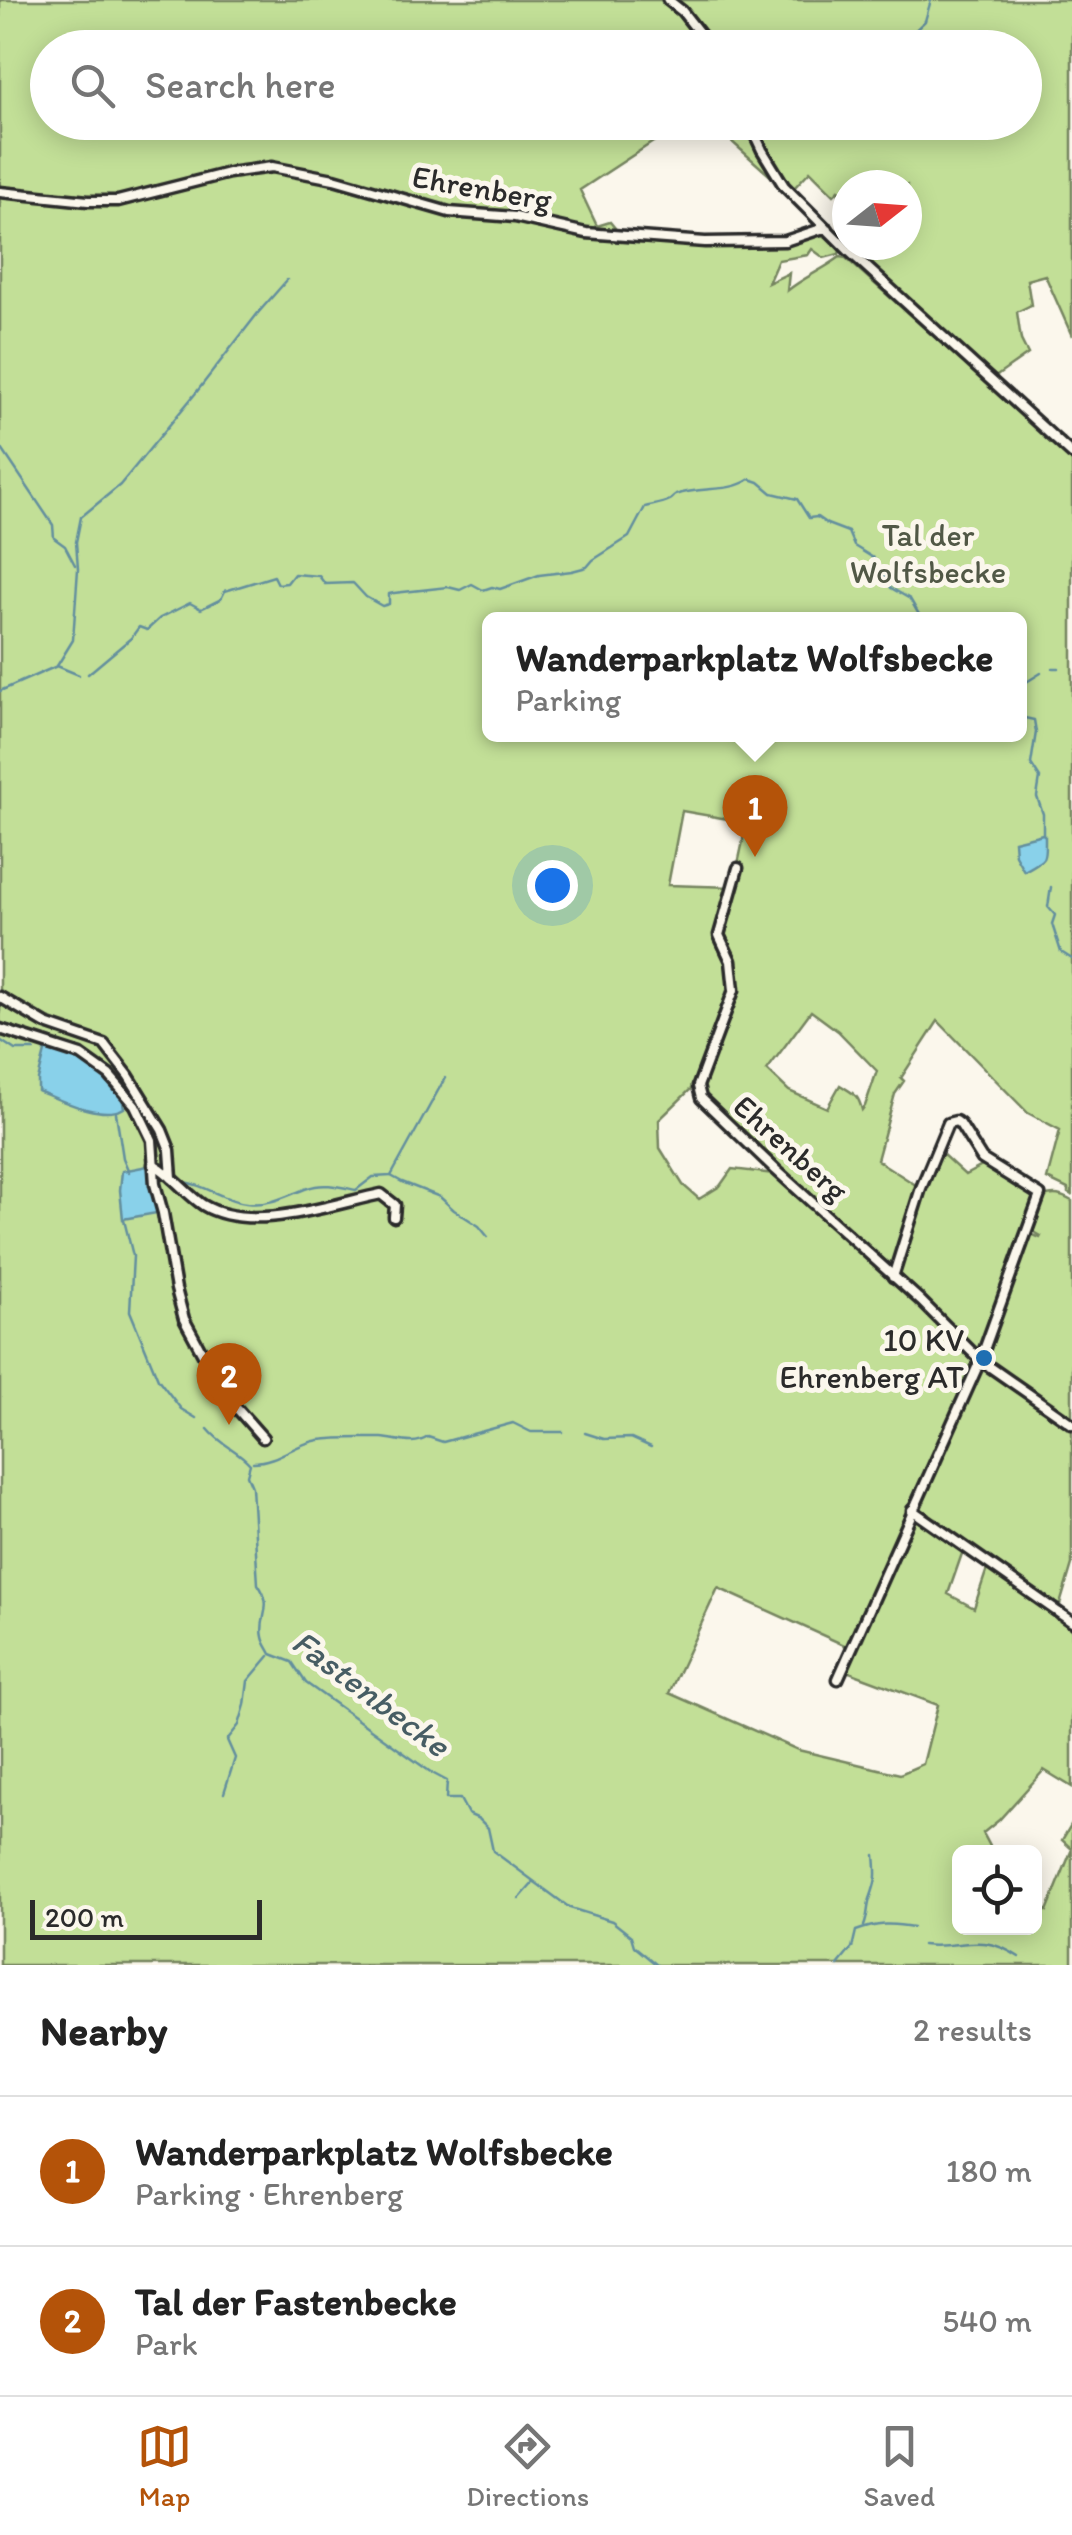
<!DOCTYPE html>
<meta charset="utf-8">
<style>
body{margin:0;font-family:Itim,sans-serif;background:#f2f2f2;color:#222}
.controls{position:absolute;right:30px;bottom:30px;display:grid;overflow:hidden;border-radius:15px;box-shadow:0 5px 25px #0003}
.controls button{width:90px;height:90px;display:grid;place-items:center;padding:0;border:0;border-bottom:2px solid #e0e0e0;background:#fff;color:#222;font:50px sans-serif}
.compass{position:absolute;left:832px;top:170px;width:90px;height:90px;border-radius:50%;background:#fff;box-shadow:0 5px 25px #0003;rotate:73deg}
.scale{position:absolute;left:30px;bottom:25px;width:232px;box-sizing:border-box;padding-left:10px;border:5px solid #2b2b2b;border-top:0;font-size:28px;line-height:35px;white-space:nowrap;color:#2b2b2b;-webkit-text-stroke:8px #fbf7ec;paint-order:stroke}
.you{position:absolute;left:552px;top:885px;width:35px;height:35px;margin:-25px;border:8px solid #fff;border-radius:50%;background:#1a73e8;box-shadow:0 0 0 15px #1a73e833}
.badge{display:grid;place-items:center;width:65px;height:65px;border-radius:50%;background:#b45309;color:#fff;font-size:32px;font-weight:700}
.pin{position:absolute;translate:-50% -82px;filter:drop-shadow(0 2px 5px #0008)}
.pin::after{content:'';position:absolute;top:52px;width:35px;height:30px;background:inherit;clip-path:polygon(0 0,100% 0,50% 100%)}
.popup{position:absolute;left:482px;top:612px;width:545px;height:130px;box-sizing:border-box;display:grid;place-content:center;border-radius:15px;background:#fff;filter:drop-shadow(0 2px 8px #0005);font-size:32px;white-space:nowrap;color:#767676}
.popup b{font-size:38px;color:#222}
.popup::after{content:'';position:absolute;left:50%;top:100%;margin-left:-20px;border:20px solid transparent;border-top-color:#fff}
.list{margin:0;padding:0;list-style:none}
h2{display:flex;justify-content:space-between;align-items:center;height:130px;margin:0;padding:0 40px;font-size:42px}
h2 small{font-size:32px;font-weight:400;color:#767676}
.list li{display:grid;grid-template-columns:65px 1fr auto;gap:30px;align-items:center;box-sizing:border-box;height:150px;padding:0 40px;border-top:2px solid #e0e0e0}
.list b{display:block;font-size:38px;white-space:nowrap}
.list p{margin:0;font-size:32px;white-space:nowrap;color:#767676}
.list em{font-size:32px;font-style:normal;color:#767676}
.icon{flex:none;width:55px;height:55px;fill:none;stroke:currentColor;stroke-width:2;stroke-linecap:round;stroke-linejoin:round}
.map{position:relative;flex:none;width:1072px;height:1965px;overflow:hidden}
.search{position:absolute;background:#fff;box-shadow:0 5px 25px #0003;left:30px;right:30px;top:30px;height:110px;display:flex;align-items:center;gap:25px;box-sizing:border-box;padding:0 35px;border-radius:55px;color:#767676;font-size:38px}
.sheet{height:430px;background:#fff}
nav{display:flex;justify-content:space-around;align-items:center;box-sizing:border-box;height:140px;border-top:2px solid #e0e0e0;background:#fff;font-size:28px;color:#767676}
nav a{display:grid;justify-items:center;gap:5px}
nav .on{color:#b45309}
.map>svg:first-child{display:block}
.green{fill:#c2df97;stroke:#768561;stroke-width:2.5;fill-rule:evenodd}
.water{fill:#89d1ea;stroke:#638f9e;stroke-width:2.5}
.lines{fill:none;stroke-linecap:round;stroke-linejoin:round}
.stream{stroke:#638f9e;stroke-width:2.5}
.minor-casing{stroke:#2b2b2b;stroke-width:15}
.minor{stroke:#fbf7ec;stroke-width:8}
.poi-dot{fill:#1f6fb2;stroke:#fbf7ec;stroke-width:4}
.labels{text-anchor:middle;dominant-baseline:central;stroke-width:10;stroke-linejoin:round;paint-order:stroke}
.street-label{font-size:32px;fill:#2b2b2b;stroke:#fbf7ec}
.park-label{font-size:32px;fill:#515846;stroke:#fbf7ec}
.poi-label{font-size:32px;fill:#2b2b2b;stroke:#fbf7ec;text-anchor:end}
.water-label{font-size:35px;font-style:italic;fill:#475d64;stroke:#fbf7ec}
</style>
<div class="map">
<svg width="1072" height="1965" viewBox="0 0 1072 1965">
<rect width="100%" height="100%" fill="#fbf7ec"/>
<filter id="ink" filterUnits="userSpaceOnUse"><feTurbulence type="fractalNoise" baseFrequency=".01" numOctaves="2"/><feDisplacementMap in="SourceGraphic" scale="20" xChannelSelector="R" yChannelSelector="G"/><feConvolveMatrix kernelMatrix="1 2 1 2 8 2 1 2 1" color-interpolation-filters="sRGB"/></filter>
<g filter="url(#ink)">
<path class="green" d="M0,0H1072V336L1045,275L1027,280L1031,305L1017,312L1021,340L1028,354L994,378L850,249L856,245H907V185H847V197L839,190L834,195L810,171L792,190L787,191L711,123L1024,122V48H48V122L682,123L580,190L597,226L610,222L620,234C672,237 725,244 777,242C790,241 810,230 823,235C830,238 835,245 840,251L839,254L824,258L812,249L808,255L778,260L768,283L789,273L787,291C804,277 823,270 840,257L846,258L1072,460V1195L1068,1193V1189L1047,1179L1060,1130L1028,1113L938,1021L901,1078L904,1081L895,1094L877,1160L922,1189L940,1152L965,1175L984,1165L1037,1196L1024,1231L1040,1238L1041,1236L1029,1229L1044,1197C1055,1193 1061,1195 1072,1201V1421L987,1364L992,1345L988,1342L987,1331L978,1354L900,1280L898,1274L913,1223L895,1279L980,1361L1072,1424V1564L1059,1608L1072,1617V1787L1044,1770L999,1820L983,1833L993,1852H960V1928H1034L1035,1905L1047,1911L1072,1849L1062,1840L1072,1823V1965H0V197L17,199L20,192L0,188ZM490,620H1020V734H490ZM682,811L745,822L743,841L733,887L668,885ZM811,1011L838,1031L877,1071L865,1106L862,1110C858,1094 854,1094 840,1085L827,1108L789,1091L767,1070ZM700,1080L707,1101L775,1174L732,1169L720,1186L699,1199L683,1185L660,1148L659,1120ZM965,1545L989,1563L974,1608L948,1594ZM718,1588L853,1649L844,1670L938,1705L923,1764L900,1774L798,1750L669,1693Z"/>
<g class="water">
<path d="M1043,834L1045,836C1045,862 1047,858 1024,871L1015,855L1014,841Z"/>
<path d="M46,1048C78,1055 119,1070 124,1108C102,1121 60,1100 38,1091V1080Z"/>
<polygon points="153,1165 162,1212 123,1219 120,1190 122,1171"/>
</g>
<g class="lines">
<g class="stream">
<polyline points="904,41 925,21 931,0"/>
<polyline points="0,446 53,525 54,538 65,546 75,565"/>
<polyline points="57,666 73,640 78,569 76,542 81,517 120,485 195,394 258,313 287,280"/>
<polyline points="1053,668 1059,668"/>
<path d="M88,674L131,638L139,627L147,630L160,618L190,603L201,609L221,599L225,591L274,576L278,584L287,583L294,574L319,576L325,584L353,583L366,597L382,606L389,604V594L394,593L448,587L460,590L472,584L483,590L492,587L500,589L539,575L572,571L587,567L593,560L629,537L645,507C653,505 662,504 670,500C672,499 674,496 676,495C701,485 727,494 750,479L759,482L772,493L797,499L809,518L817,517L827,524L848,532L854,546L875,559L891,588L910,599L921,618L924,620"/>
<polyline points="1020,686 1041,673"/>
<polyline points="0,691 57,666 79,675"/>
<polyline points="1020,717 1034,720 1036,732 1031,764 1040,778 1037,797 1043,814 1043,833"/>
<polyline points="1051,887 1048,907 1055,915 1052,924 1061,952 1072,959"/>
<polyline points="0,1040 15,1050 34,1050"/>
<polyline points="116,1113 123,1158 129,1172"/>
<polyline points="391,1176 402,1182 440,1197 454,1210 479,1226 488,1237"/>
<path d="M184,1182C206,1185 223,1200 246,1203C271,1206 285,1196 308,1188C323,1182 341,1187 356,1190L373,1177L391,1176L445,1078"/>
<polyline points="124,1220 133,1256 130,1311 158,1379 181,1409 196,1418"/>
<path d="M208,1429C221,1445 238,1450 250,1464L247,1475L252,1487L258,1584C275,1608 258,1617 263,1637C264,1643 268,1648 271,1654L292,1662L306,1683L432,1773L447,1781L446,1799H460L468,1814L479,1819L488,1828L493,1851L570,1908L612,1921L631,1936L634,1946L657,1965"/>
<polyline points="585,1433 604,1439 631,1438 651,1447"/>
<path d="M253,1462C277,1462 296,1443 319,1440C339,1437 362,1438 382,1438C398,1439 413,1447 428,1437L443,1442L513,1423L531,1432H563"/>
<polyline points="224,1793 235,1758 227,1740 239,1725 245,1705 248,1681 269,1656"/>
<polyline points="519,1899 534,1882"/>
<path d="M864,1926C868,1917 867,1908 870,1899C877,1880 877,1876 875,1855"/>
<path d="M922,1945C962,1950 979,1930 1019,1957"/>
<path d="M838,1965L852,1948L856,1931C877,1923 892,1923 913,1927"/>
</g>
<g class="minor-casing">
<g id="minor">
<polyline points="668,0 682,11 711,48"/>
<polyline points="749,122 762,150 784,186 849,251 1072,454"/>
<polyline points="0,192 88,201 118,201 229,173 272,167 334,179 449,212 515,217 586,233 705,242 785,241 821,229 828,229"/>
<polyline points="738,868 719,935 731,961 734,990 698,1086 701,1098 776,1170 921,1301 980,1360 1072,1424"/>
<polyline points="0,997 46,1024 104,1044 128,1075 162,1130 170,1150 172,1178"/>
<polyline points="0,1029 81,1055 109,1075 135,1105 152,1140 155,1184 163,1213 176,1289 184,1319 225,1395 263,1438"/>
<path d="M153,1164L161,1169C176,1180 188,1195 203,1205C251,1234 332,1204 381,1194L395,1205L394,1217"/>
<polyline points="912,1510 1072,1622"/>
<polyline points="838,1679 980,1361 1040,1195 982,1159 960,1124 956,1121 948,1123 921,1188 893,1277"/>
</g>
</g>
<use href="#minor" class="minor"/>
</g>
</g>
<circle class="poi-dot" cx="984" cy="1358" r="10"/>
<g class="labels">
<g class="street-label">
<text transform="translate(482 188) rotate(10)">Ehrenberg</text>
<text transform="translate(791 1148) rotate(42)">Ehrenberg</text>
</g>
<g class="park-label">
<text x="928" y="535">Tal der<tspan x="928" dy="37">Wolfsbecke</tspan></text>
</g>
<g class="poi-label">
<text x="964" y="1340">10 KV<tspan x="964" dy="37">Ehrenberg AT</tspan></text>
</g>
<g class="water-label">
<text transform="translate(371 1693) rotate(37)">Fastenbecke</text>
</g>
</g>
</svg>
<div class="controls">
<button><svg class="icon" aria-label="locate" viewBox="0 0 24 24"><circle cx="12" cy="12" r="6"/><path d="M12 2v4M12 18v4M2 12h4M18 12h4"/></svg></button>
</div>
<svg class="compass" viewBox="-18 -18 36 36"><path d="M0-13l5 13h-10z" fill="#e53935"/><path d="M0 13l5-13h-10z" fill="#767676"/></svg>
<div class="scale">200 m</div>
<div class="you"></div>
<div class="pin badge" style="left:755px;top:857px">1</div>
<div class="popup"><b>Wanderparkplatz Wolfsbecke</b>Parking</div>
<div class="pin badge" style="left:229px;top:1425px">2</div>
<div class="search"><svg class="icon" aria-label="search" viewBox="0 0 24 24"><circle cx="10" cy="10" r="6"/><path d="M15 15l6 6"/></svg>Search here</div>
</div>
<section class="sheet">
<h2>Nearby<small>2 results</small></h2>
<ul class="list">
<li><span class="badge">1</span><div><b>Wanderparkplatz Wolfsbecke</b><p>Parking · Ehrenberg</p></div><em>180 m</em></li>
<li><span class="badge">2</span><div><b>Tal der Fastenbecke</b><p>Park</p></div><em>540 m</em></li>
</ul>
</section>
<nav>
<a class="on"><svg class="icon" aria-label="map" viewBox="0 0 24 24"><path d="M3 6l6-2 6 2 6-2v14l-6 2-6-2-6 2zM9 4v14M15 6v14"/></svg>Map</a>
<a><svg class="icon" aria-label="directions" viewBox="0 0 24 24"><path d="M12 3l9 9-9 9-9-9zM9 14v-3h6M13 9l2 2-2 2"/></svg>Directions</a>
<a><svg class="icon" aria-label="saved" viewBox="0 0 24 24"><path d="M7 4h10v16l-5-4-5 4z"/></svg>Saved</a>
</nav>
